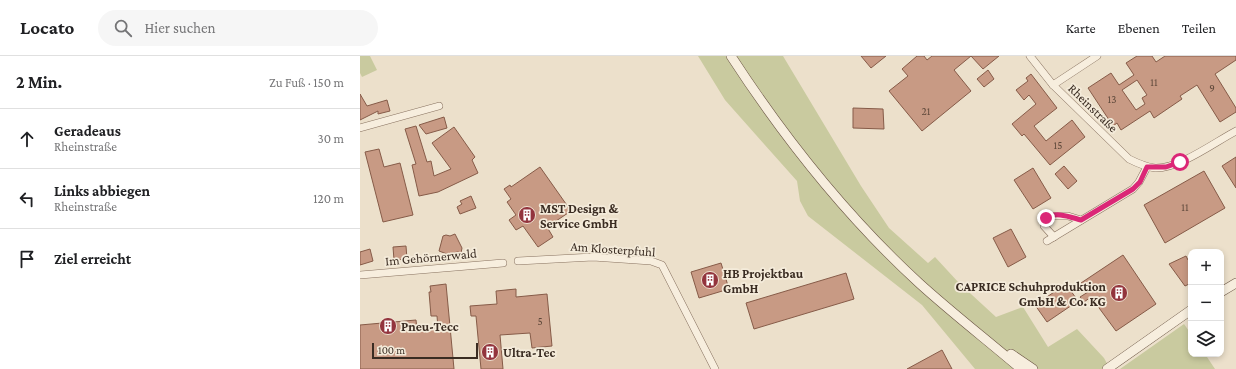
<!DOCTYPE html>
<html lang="de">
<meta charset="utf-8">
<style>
body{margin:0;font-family:"Crimson Pro",serif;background:#f6f6f6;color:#202124}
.controls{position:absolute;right:12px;bottom:12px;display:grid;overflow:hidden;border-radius:8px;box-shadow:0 2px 6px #0003}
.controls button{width:36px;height:36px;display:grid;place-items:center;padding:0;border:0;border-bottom:1px solid #e0e0e0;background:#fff;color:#202124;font:20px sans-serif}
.scale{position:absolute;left:12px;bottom:10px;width:106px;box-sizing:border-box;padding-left:4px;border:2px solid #3a2c22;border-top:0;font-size:11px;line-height:14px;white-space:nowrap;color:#3a2c22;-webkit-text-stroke:3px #f4ebda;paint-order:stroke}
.stop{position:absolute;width:12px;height:12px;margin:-9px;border:3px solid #db2777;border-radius:50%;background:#fff}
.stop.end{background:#db2777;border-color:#fff;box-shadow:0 1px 4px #0008}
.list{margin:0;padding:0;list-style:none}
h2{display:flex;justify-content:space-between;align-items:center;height:52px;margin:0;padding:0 16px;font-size:17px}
h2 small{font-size:13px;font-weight:400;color:#757577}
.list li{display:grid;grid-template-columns:26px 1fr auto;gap:12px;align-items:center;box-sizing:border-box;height:60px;padding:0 16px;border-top:1px solid #e0e0e0}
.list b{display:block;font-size:15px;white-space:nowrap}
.list p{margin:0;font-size:13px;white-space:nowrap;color:#757577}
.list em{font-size:13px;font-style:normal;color:#757577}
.icon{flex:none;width:22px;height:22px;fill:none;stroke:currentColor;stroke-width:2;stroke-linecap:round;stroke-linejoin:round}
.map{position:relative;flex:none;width:876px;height:313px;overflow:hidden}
header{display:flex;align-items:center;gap:24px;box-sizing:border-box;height:56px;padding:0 20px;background:#fff;border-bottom:1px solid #e0e0e0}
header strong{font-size:19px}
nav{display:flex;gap:22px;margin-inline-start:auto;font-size:14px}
.search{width:280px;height:36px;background:#f6f6f6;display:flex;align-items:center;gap:10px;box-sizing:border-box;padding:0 14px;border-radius:22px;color:#757577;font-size:15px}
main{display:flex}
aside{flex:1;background:#fff}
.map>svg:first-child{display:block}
.green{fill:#c9ca9f}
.building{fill:#c89a84;stroke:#865b48;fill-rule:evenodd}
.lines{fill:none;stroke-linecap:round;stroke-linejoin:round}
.minor-casing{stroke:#887260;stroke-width:8}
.secondary-casing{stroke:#6a5443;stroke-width:10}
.minor{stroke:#f7eede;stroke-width:7}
.secondary{stroke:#f7eede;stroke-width:9}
.route{stroke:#db2777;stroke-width:5}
.labels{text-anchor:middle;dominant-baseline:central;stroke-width:3.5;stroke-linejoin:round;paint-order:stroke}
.number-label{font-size:11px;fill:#5e483a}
.street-label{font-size:13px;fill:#3a2c22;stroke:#f4ebda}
.poi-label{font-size:13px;font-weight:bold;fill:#3a2c22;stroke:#f4ebda;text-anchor:start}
</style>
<header>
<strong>Locato</strong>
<div class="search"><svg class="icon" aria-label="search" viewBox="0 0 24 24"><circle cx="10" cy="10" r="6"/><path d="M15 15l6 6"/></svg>Hier suchen</div>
<nav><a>Karte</a><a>Ebenen</a><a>Teilen</a></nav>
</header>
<main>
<aside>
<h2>2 Min.<small>Zu Fuß · 150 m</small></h2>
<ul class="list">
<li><svg class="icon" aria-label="ahead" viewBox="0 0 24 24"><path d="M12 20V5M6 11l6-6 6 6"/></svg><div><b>Geradeaus</b><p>Rheinstraße</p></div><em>30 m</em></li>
<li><svg class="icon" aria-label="left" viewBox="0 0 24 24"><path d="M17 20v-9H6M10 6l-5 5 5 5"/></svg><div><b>Links abbiegen</b><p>Rheinstraße</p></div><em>120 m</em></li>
<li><svg class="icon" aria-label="arrive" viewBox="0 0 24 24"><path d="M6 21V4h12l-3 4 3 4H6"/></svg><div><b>Ziel erreicht</b></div></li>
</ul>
</aside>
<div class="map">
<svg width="876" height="313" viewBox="0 0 876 313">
<rect width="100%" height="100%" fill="#ece0cb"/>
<g class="green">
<polygon points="0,0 10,0 17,14 2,21 0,17"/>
<polygon points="338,0 423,0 501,130 529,172 568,207 575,201 599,227 636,261 663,251 688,291 717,273 744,302 750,313 615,313 562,249 448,160 440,145 437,125 365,44"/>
<polygon points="824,268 831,278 831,298 845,298 855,313 760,313"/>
</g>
<g class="building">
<polygon points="501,0 526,0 511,12"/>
<polygon points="557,0 564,0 567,4 572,0 639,0 623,13 611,0 594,14 611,35 562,75 529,35 548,20 542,13"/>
<path d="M777,0H792L796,6L805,0H876V4L855,18L876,52V56L860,66L837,29L820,40L822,43L794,62L790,55L761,74L757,67L753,70L728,32L751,17L759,29L774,19L766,7ZM777,24L787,39L782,42L785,48L776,54L762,34Z"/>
<polygon points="628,14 634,23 624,31 617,23"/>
<polygon points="671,18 697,52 674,70 686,85 712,64 725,81 690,109 664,78 662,80 652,68 676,48 669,39 664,44 656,34 668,25 666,22"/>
<polygon points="0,38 7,50 27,44 30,55 18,58 18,55 0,64"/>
<polygon points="493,52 523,53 524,73 493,72"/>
<polygon points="84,61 87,72 66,78 59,69"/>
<polygon points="56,70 67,106 71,105 74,120 91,113 72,87 94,71 115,101 112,104 118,117 78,136 59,140 52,109 56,108 45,73"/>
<polygon points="19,93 24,111 40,107 53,159 23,166 5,96"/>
<polygon points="876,101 876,132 862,110"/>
<polygon points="704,110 717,125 708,133 695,118"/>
<polygon points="180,111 211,155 187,171 193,181 178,191 163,170 156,174 149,164 156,159 147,146 151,143 144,133 150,129 151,131"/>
<polygon points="673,112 691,142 673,153 654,124"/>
<polygon points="844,115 865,152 805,187 784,149"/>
<polygon points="111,140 116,152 100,158 97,151 102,148 100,145"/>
<polygon points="651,173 666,201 648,211 633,182"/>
<polygon points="95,178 102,192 101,197 98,196 87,198 79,195 83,180 86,179 90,180"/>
<polygon points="46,190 47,203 34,204 33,191"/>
<polygon points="10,193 13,205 0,209 0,196"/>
<polygon points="763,199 796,248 756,275 731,241 724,246 720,241 728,236 721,227"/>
<polygon points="826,200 828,204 831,203 831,227 825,230 809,208"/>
<polygon points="361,207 369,233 339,242 331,216"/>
<polygon points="486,217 494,243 394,273 386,247"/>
<polygon points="86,228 94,313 0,313 0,269 56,264 57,274 78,272 77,260 71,260 69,236 71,236 70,230"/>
<polygon points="706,228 718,245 687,266 675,249"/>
<polygon points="156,233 156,241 187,238 192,290 172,292 170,277 140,279 143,313 121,313 116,260 111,260 110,250 137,248 136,235"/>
<polygon points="582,294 592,313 547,313"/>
</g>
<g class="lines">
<g class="minor-casing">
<g id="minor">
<path d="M670,0L693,29L769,103C777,107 786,111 795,112C819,113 855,86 876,75"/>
<polyline points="693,29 737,0"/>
<polyline points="0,72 79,50"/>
<polyline points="694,181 684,170 684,164 688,160 708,160 721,164"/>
<polyline points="687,185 773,133 779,126 787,111"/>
<polyline points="158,205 233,201 291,205 302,209 355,313"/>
<polyline points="0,219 143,207"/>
</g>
</g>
<g class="secondary-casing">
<g id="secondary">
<path d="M371,0C425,83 486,160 559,227C592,257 627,284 661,313"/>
<polyline points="861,236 876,227"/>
<polyline points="651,298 673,313"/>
<polyline points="747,313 831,254"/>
</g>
</g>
<use href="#minor" class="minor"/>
<use href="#secondary" class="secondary"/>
</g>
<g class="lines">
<path class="route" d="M686,162C696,155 710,161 721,164L773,133L780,126L787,111H806L820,106"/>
</g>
<defs>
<g id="building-disc" transform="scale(0.9)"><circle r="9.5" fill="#93343d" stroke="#f4ebda"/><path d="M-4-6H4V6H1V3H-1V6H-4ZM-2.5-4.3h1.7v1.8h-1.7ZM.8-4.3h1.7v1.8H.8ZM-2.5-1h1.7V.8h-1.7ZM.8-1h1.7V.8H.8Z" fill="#fff"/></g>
</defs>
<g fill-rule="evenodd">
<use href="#building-disc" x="167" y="159"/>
<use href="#building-disc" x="350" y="224"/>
<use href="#building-disc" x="759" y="237"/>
<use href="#building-disc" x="28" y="270"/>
<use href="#building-disc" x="130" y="296"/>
</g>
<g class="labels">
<g class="number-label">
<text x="794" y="26">11</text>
<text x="852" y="32">9</text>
<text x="752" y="43">13</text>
<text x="566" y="55">21</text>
<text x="698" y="89">15</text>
<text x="825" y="151">11</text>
<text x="180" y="265">5</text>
</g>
<g class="street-label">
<text transform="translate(733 52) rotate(44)">Rheinstraße</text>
<text transform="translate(253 193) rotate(4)">Am Klosterpfuhl</text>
<text transform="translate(71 201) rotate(-5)">Im Gehörnerwald</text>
</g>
<g class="poi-label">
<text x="180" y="152">MST Design &amp;<tspan x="180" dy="15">Service GmbH</tspan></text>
<text x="363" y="217">HB Projektbau<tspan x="363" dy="15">GmbH</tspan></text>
<text x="746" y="230" text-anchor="end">CAPRICE Schuhproduktion<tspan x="746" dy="15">GmbH &amp; Co. KG</tspan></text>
<text x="41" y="270">Pneu-Tecc</text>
<text x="143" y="296">Ultra-Tec</text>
</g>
</g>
</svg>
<div class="controls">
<button>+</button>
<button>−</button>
<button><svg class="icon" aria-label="layers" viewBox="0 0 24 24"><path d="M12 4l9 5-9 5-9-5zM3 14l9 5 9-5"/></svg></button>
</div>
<div class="scale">100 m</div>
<div class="stop" style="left:820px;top:106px"></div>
<div class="stop end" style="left:686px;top:162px"></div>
</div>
</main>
